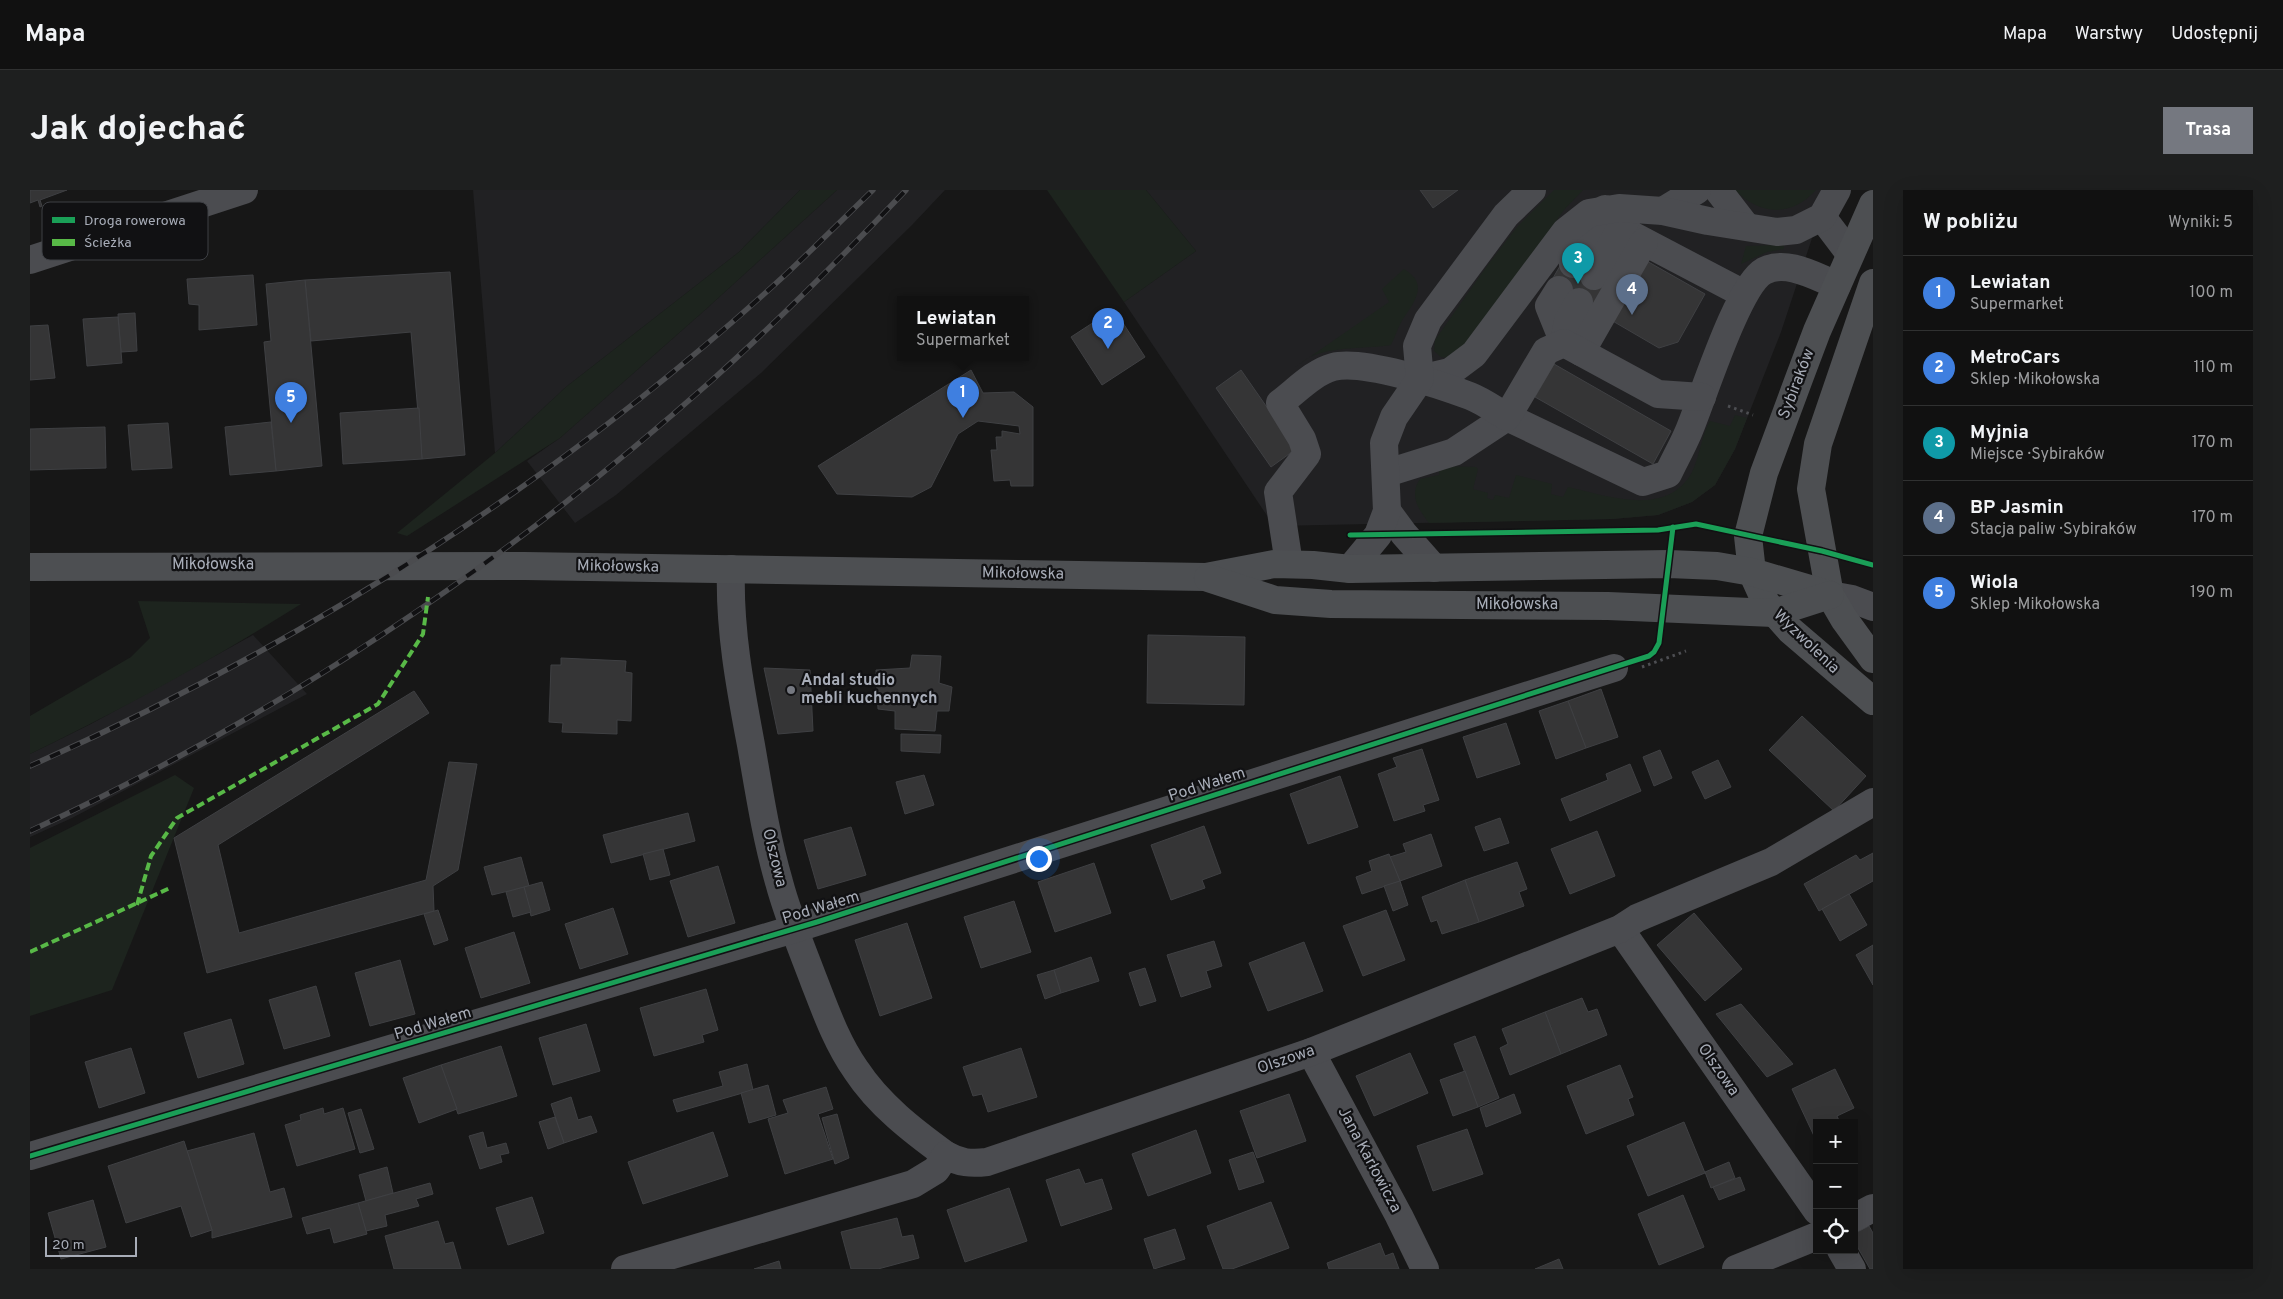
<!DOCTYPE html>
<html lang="pl">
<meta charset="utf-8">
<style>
body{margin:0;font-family:Overpass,sans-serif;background:#1e1f1f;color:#f1f3f6}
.controls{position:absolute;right:15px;bottom:15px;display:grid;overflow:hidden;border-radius:0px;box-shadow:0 5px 20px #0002}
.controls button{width:45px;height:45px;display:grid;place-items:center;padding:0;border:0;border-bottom:1px solid #303131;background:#111;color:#f1f3f6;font:25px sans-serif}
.scale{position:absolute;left:15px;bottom:12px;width:92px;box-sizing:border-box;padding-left:5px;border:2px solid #a8adb8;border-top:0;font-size:14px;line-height:18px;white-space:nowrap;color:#a8adb8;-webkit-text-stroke:4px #111113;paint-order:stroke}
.you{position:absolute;left:1008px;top:668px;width:18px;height:18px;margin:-12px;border:4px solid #fff;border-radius:50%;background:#1a73e8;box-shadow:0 0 0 8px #1a73e833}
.badge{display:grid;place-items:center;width:32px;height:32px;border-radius:50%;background:#757880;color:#fff;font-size:16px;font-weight:700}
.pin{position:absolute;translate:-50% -41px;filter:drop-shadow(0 1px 2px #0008)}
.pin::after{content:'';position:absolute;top:26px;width:18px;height:15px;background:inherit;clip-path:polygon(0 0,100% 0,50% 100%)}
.popup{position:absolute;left:867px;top:106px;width:132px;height:65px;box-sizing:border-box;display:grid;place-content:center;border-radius:0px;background:#111;filter:drop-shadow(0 1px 4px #0005);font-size:16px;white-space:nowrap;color:#9c9d9f}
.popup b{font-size:19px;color:#f1f3f6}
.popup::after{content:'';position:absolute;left:50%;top:100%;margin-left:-10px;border:10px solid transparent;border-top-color:#111}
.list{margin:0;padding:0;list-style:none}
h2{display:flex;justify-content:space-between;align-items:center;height:65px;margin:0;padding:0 20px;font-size:21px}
h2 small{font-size:16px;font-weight:400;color:#9c9d9f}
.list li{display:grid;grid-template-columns:32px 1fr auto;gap:15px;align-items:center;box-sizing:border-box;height:75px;padding:0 20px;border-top:1px solid #303131}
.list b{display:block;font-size:19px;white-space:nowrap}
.list p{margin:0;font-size:16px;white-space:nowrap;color:#9c9d9f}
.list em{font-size:16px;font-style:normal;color:#9c9d9f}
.icon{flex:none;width:28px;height:28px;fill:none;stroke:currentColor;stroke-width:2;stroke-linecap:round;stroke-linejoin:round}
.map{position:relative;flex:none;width:1843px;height:1079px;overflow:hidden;border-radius:0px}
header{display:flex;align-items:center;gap:30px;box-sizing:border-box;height:70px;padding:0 25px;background:#111;border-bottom:1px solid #303131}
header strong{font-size:24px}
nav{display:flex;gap:28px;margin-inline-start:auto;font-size:18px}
.intro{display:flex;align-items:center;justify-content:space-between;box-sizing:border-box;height:120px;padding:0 30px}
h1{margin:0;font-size:35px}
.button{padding:12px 22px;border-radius:0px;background:#757880;color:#fff;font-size:18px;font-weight:700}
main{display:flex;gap:30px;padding:0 30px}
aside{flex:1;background:#111;border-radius:0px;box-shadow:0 5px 20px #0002}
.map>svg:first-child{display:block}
.built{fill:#212123}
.green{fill:#1d241e}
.building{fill:#353536;stroke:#3f4043}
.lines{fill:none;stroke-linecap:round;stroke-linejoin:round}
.path{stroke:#4d4e52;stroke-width:3;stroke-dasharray:2.5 4;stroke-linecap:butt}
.minor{stroke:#4b4c50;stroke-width:28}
.major{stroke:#4d4f52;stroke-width:28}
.rail-casing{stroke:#4b4c4f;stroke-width:5.5}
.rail{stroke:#111113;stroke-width:4;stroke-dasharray:11;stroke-linecap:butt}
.quiet{stroke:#58b947;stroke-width:4;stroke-dasharray:8 4;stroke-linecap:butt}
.cycleway-casing{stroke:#111113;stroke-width:8}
.cycleway{stroke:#1a9f57;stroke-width:5}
.poi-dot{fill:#757880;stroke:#111113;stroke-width:2}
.labels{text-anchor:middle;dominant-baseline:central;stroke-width:4.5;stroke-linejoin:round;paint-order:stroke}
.street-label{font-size:16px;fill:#a8adb8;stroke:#111113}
.poi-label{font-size:16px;font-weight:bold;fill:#a8adb8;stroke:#111113;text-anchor:start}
.key{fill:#111113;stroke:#3e4045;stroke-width:1}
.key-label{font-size:14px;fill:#a8adb8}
</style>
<header>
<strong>Mapa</strong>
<nav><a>Mapa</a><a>Warstwy</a><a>Udostępnij</a></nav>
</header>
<div class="intro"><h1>Jak dojechać</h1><a class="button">Trasa</a></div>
<main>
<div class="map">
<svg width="1843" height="1079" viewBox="0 0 1843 1079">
<rect width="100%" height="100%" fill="#171717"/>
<g class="built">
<polygon points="443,0 770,0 709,62 536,197 465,263"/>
<polygon points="807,0 915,0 882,35 731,183 586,305 545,333 497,271 530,248 675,120"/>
<polygon points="1116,0 1802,0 1792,18 1751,142 1705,259 1685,295 1662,312 1628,325 1582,329 1244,336 1094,112 1166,61"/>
<polygon points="223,445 277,504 42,628 0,647 0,564 61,534"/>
</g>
<g class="green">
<polygon points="770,0 807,0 675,120 530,248 377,346 367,343 465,263 536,197 709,62"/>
<polygon points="1017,0 1116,0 1166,61 1094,112"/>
<polygon points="1524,0 1553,0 1534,20 1431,162 1419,168 1411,167 1404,161 1405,150 1457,76 1487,37"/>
<path d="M1705,0H1786C1762,27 1730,26 1705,0Z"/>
<polygon points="1754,55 1754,59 1737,62 1711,74 1716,56"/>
<path d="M1374,79C1398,93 1386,110 1375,126C1369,134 1366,145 1361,155C1336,159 1304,156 1280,167C1274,170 1269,175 1264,178L1359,112L1352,99Z"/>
<path d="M1705,225L1717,228L1705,259L1685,295L1662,312L1628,325L1582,329L1399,333C1388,319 1379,305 1390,289L1409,285L1410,276L1446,277L1448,279L1443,299L1458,303L1457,308L1463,310L1465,305L1479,308L1486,285L1522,294L1521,304L1533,307L1538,297C1578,306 1637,328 1662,282C1670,266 1671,246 1680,231L1700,236Z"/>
<path d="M108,411L271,414C184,469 93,519 0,564V526L101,467L120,448Z"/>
<polygon points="145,585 164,598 82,800 0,826 0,658"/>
</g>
<g class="building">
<polygon points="0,0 37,0 10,10 12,16 10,17 8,10 0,13"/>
<polygon points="1390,0 1428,0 1403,18"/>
<polygon points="1534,69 1577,94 1562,119 1519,95"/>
<polygon points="1615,70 1675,104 1648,152 1629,158 1562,119"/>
<polygon points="420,82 435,265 392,269 381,142 281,151 275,90"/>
<polygon points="223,85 227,135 169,140 169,115 159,114 157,89"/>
<polygon points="275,90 292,276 246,281 234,152 241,151 236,94"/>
<polygon points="1084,119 1115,167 1072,195 1041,147"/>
<polygon points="105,123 107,161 91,162 88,124"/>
<polygon points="88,127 92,173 57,176 53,129"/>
<polygon points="18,135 25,188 0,190 0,136"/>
<polygon points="1524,174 1641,241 1623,274 1505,207"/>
<polygon points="941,180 953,203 984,202 1003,217 1003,296 981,296 980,290 964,291 961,260 967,260 966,247 972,247 972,241 990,244 989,236 948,231 928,244 901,297 882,307 807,304 788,276"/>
<polygon points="1211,180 1266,259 1241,277 1186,198"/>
<polygon points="389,218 392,269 313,274 310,223"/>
<polygon points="241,232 246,281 200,285 195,237"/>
<polygon points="138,233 142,278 102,280 98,235"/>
<polygon points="75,237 76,278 0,280 0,239"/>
<polygon points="1118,445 1215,447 1214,515 1117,513"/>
<polygon points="882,465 911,466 909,493 922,497 919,521 907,521 905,541 865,539 865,521 848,519 846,480 880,478"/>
<polygon points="531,468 596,471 595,482 602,483 601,531 587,530 587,544 532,542 533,533 519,532 521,475 531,475"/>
<polygon points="734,478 780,480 783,541 748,544"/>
<polygon points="1571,499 1588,547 1556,558 1538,511"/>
<polygon points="384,501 399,523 188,655 209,743 396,690 419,572 447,574 428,680 403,696 404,721 177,783 144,648"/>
<polygon points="1538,511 1556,558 1526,569 1509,521"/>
<polygon points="1772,526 1836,586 1804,621 1739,560"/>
<polygon points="1476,533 1490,574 1447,588 1433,547"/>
<polygon points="871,544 911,545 910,563 871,561"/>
<polygon points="1392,559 1409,610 1393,615 1395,621 1364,631 1348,584 1367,577 1363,568"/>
<polygon points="1630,560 1642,588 1624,596 1613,567"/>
<polygon points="1688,570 1701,597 1675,609 1662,582"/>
<polygon points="1600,574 1611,601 1540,631 1531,609 1578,590 1576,584"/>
<polygon points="894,585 904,615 875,624 866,592"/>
<polygon points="1310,586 1328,637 1278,654 1260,604"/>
<polygon points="658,623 665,651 581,673 573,645"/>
<polygon points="1470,628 1479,653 1454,661 1445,637"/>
<polygon points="1174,636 1191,683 1172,690 1175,698 1141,710 1121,655"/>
<polygon points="821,637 836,685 788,699 774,650"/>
<polygon points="1567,641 1585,686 1540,704 1521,659"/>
<polygon points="1401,644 1412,676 1370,691 1360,667 1376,662 1373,654"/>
<polygon points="633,659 640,685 620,690 613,664"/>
<polygon points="1843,663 1843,691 1789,721 1774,694 1826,665 1830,670"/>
<polygon points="1359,664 1370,691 1332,704 1326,687 1342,681 1339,671"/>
<polygon points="491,667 499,696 462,705 454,677"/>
<polygon points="1487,672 1497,699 1489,702 1494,716 1449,732 1435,690"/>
<polygon points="1064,673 1081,723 1025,742 1008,692"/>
<polygon points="688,676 705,733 658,747 640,691"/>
<polygon points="1435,690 1449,732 1412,744 1407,730 1401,732 1392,707"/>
<polygon points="1370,691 1378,715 1363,721 1354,696"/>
<polygon points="512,692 520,720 501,726 494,697"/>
<polygon points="494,697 501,722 483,727 476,702"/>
<polygon points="1819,704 1837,735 1810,751 1792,719"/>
<polygon points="984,711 1001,762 951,778 934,727"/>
<polygon points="583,718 598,764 550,779 535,734"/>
<polygon points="408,720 418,750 404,755 394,724"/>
<polygon points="1356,720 1375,770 1333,786 1313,736"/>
<polygon points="1664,723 1712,779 1675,811 1627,755"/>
<polygon points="877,733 902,808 850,826 825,750"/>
<polygon points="484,742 500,793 451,808 435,758"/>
<polygon points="1184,751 1192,776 1176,781 1181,797 1151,807 1137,765"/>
<polygon points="1274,752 1293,801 1238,821 1219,773"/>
<polygon points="1843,755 1843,795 1826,765"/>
<polygon points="1061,767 1069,791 1031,803 1024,780"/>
<polygon points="370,770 385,824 340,836 325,783"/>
<polygon points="1115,778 1126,811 1110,816 1099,783"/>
<polygon points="1024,780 1031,803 1015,809 1007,785"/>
<polygon points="286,796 300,846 254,859 239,810"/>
<polygon points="676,799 688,840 672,845 674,852 624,866 610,818"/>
<polygon points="1552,808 1558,822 1567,819 1577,845 1531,864 1515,822"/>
<polygon points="1711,814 1763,874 1737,887 1686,824"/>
<polygon points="1515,822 1531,864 1480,885 1470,858 1478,854 1472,839"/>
<polygon points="201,829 214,874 168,888 154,843"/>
<polygon points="556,834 570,881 523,895 509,848"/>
<polygon points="1445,846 1469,908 1448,917 1424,854"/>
<polygon points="471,856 487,906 428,924 411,875"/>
<polygon points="101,858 115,903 69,918 55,872"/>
<polygon points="991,858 1007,907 958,922 952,904 943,906 933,877"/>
<polygon points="1380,863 1398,903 1344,926 1326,886"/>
<polygon points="717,874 723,900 647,922 643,910 693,896 689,882"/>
<polygon points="411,875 427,919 389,933 373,888"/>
<polygon points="1590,875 1603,907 1598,909 1604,925 1556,944 1537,896"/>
<polygon points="1805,879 1824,918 1807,926 1810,933 1787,933 1785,948 1762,899"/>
<polygon points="1435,881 1448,917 1423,926 1410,890"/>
<polygon points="738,895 746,925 719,933 711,903"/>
<polygon points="796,897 803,919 788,924 803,969 755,984 738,929 758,923 753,910"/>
<polygon points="1259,904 1276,951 1227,968 1210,921"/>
<polygon points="1484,904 1491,923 1456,937 1450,918"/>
<polygon points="541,907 548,930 561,926 567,942 534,953 521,914"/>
<polygon points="293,918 294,924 313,918 325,959 267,976 255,935 271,930 270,925"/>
<polygon points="331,919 344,959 330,963 318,923"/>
<polygon points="807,924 819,968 805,974 792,928"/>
<polygon points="525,927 534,953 518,959 509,932"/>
<polygon points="1654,932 1675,983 1618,1006 1597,956"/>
<polygon points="1437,939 1453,984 1403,1001 1387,956"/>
<polygon points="1166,940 1181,983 1118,1006 1102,964"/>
<polygon points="453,942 457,958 476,953 479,963 470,965 472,972 450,979 439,946"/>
<polygon points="683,942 698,986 613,1014 598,972"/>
<polygon points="224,943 240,1002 254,998 262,1027 182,1048 182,1040 157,961"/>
<polygon points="154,951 182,1040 161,1047 151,1016 96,1033 78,976"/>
<polygon points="1223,962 1234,992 1209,1000 1199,970"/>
<polygon points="1699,972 1705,988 1681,998 1675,982"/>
<polygon points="357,977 363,1003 336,1011 329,985"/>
<polygon points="1049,979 1055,994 1072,989 1082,1019 1031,1036 1016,990"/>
<polygon points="1710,987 1715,1000 1689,1010 1683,997"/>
<polygon points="400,993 403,1004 386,1009 389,1016 355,1025 357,1036 336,1041 328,1013"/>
<polygon points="979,998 997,1051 935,1072 917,1020"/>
<polygon points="1653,1005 1674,1057 1629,1075 1608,1024"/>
<polygon points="502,1007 514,1043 478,1055 466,1018"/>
<polygon points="63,1010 76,1057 31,1069 18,1023"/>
<polygon points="1241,1012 1259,1058 1202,1079 1193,1079 1177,1036"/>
<polygon points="328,1013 337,1044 304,1053 300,1038 277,1044 272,1028"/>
<polygon points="867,1028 872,1047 883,1045 889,1068 848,1079 821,1079 811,1042"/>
<polygon points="408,1031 415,1054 423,1052 431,1079 364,1079 355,1046"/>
<polygon points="1839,1036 1843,1043 1843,1079 1840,1079 1824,1051 1824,1044"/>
<polygon points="1145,1039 1155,1069 1124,1079 1114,1049"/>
<polygon points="1350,1053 1355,1066 1363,1063 1369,1079 1299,1079 1297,1073"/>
<polygon points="1529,1069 1533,1079 1505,1079"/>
<polygon points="749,1071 751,1079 724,1079"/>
</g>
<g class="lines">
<g class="path">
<polyline points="1698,216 1723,225"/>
<polyline points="1612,477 1656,461"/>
</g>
<g class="minor">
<polyline points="1688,0 1715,35"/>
<polyline points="1633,21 1667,0"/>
<polyline points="1792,27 1820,64"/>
<polyline points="1590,39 1714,104"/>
<polyline points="0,70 214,0"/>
<polyline points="1543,74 1575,19"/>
<polyline points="1564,86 1599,24"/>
<polyline points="1529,100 1519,116 1534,153"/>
<polyline points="1534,153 1538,131 1549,112"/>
<polyline points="1551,162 1614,52"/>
<polyline points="1390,189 1420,182 1444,164 1535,42 1559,23 1589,18 1633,21 1678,31 1747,42 1766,40 1792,27 1807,0"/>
<path d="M1357,283L1424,262L1477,227L1613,292L1638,284C1644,271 1652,257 1658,243C1672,211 1707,96 1734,81C1757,69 1786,87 1807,95"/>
<polyline points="1357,321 1374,344 1404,378"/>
<path d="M1259,374L1248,302L1277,264L1272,249L1250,213C1266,201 1284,182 1303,177C1332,169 1411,195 1440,206C1453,211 1465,220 1477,227L1516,161L1534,153L1628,204L1672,207"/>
<path d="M701,379C699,438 710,497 721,555C729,601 736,647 749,692C758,726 772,759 784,791C796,822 807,853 826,880C849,915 883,941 916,965"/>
<polyline points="1320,379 1348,345 1357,321 1354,253 1364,227 1390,189 1387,156 1398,130 1476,25 1502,0"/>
<polyline points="1800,405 1822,409 1843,417"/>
<polyline points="1590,739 1787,1021"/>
<polyline points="1281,862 1369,1026 1395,1079"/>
<polyline points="0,966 764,739 1584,478"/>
<polyline points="1824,1028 1843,1018"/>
<polyline points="1811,1060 1822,1079"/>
<path d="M595,1079L883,994L906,980L916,965C930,973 941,974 957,972L1281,862L1590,739L1607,728L1741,672L1843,612"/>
<polyline points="1706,1079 1787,1046"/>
</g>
<g class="major">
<polyline points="1843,14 1787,141 1770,186 1734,283 1718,346 1722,382 1736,413 1760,440 1843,511"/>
<polyline points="1843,93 1788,254 1781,299 1800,405 1814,429 1843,469"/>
<polyline points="0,377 495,376 1176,387 1244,374 1283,375 1320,379 1639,374 1687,376 1722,382 1800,405"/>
<polyline points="1178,388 1245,410 1301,414 1578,416 1744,423 1800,405"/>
</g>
<g class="rail-casing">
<g id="rail">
<path d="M0,576C275,454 532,289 754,86C784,58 813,29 843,0"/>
<path d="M0,641C248,527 476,373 680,192C748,131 813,66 876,0"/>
</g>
</g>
<use href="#rail" class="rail"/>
<g class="quiet">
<polyline points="107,715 121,666 147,628 348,514 393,444 398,407"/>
<polyline points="0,762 140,698"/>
</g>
<g class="cycleway-casing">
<g id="cycleway">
<polyline points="1320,345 1628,340 1666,334 1792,361 1843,375"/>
<polyline points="0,966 787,732 1619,466 1624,462 1629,453 1643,337"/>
</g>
</g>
<use href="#cycleway" class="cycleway"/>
</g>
<circle class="poi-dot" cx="761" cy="500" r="5"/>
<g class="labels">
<g class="street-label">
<text transform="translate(1767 194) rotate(-69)">Sybiraków</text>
<text x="183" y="375">Mikołowska</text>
<text transform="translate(588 377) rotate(1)">Mikołowska</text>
<text transform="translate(993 384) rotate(1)">Mikołowska</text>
<text x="1487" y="415">Mikołowska</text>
<text transform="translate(1776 452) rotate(44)">Wyzwolenia</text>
<text transform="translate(1177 595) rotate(-18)">Pod Wałem</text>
<text transform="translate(744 668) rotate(76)">Olszowa</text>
<text transform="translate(791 718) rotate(-17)">Pod Wałem</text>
<text transform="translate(403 834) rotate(-17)">Pod Wałem</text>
<text transform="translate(1256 870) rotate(-19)">Olszowa</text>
<text transform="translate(1688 880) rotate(55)">Olszowa</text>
<text transform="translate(1339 970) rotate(62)">Jana Karłowicza</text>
</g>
<g class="poi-label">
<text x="771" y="491">Andal studio<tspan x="771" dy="18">mebli kuchennych</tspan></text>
</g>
</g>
<rect x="12" y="12" width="166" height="58" rx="8" class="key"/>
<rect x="22" y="27" width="23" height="6" fill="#1a9f57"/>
<rect x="22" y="49" width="23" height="7" fill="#58b947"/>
<g class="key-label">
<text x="54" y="35">Droga rowerowa</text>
<text x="54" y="57">Ścieżka</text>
</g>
</svg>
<div class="controls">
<button>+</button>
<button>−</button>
<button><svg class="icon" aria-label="locate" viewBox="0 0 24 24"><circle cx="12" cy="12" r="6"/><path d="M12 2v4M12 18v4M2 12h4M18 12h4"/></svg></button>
</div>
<div class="scale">20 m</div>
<div class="you"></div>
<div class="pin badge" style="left:933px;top:228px;background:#3f7fe0">1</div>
<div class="popup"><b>Lewiatan</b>Supermarket</div>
<div class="pin badge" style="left:1078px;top:159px;background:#3f7fe0">2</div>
<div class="pin badge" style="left:1548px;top:94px;background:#0f9aa8">3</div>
<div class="pin badge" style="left:1602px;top:125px;background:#5c6f8a">4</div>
<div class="pin badge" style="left:261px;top:233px;background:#3f7fe0">5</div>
</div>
<aside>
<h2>W pobliżu<small>Wyniki: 5</small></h2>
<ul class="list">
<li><span class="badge" style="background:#3f7fe0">1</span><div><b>Lewiatan</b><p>Supermarket</p></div><em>100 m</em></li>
<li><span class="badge" style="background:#3f7fe0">2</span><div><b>MetroCars</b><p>Sklep · Mikołowska</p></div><em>110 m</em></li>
<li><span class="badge" style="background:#0f9aa8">3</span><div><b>Myjnia</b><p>Miejsce · Sybiraków</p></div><em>170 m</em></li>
<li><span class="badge" style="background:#5c6f8a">4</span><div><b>BP Jasmin</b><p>Stacja paliw · Sybiraków</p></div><em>170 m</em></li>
<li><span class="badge" style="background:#3f7fe0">5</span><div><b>Wiola</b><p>Sklep · Mikołowska</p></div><em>190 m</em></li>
</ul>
</aside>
</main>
